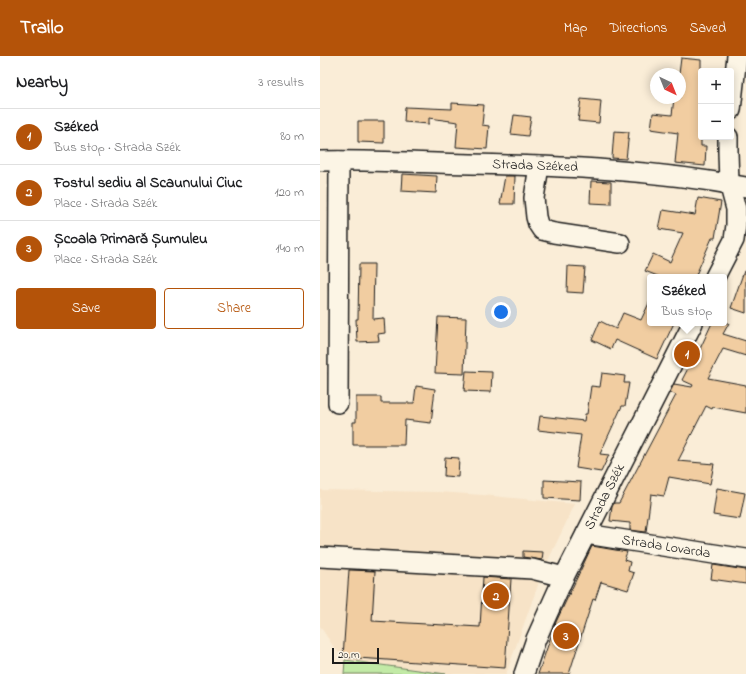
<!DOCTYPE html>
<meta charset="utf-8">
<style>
body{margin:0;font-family:"Indie Flower",sans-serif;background:#f2f2f2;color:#202124}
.controls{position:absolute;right:12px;top:12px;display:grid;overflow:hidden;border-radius:4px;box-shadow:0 2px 10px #0003}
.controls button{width:36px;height:36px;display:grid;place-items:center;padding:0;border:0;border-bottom:1px solid #e0e0e0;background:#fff;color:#202124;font:20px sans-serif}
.compass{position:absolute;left:330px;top:12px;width:36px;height:36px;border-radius:50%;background:#fff;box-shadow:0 2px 10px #0003;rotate:137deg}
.scale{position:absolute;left:12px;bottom:10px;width:47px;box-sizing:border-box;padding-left:4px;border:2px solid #1c1c1c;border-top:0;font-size:11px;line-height:14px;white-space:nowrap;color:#1c1c1c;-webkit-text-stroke:3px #fcf5e5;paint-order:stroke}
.you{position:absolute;left:181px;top:256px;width:14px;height:14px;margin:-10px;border:3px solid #fff;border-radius:50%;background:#1a73e8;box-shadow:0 0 0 6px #1a73e833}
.badge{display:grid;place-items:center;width:26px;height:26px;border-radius:50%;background:#b45309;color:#fff;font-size:13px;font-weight:700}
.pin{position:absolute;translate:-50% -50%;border:2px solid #fff;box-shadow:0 1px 4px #0006}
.popup{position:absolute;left:327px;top:218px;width:80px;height:52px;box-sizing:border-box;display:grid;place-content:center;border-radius:4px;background:#fff;filter:drop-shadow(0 1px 3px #0005);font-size:13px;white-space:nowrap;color:#757577}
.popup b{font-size:15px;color:#202124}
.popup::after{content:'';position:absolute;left:50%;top:100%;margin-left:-8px;border:8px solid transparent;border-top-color:#fff}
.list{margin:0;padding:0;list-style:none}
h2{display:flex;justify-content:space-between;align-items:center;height:52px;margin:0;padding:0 16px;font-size:17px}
h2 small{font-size:13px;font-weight:400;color:#757577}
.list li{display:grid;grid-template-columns:26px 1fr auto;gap:12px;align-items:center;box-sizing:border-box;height:56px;padding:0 16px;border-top:1px solid #e0e0e0}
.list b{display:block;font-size:15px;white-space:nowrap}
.list p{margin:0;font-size:13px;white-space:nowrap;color:#757577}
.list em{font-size:13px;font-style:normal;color:#757577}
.actions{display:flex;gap:8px;padding:12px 16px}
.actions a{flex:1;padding:9px 0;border:1px solid #b45309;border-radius:4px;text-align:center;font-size:14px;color:#b45309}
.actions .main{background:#b45309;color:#fff}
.map{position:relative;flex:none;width:426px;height:618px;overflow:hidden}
header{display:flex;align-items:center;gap:24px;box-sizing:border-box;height:56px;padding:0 20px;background:#b45309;color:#fff}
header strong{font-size:19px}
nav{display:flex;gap:22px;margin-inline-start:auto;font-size:14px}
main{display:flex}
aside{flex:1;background:#fff}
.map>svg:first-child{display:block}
.built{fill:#f7e3c7}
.green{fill:#c2eaa6;stroke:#6f8361}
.building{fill:#f1cda1;stroke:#1c1c1c}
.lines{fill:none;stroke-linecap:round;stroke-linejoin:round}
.minor-casing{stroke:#1c1c1c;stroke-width:22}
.minor{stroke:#fcf5e5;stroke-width:19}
.labels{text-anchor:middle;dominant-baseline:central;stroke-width:3;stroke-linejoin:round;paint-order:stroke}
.street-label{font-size:14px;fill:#1c1c1c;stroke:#fcf5e5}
</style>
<header>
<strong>Trailo</strong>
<nav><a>Map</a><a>Directions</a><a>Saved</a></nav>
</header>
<main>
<aside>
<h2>Nearby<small>3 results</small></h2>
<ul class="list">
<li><span class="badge">1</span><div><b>Széked</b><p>Bus stop · Strada Szék</p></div><em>80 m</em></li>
<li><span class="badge">2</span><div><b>Fostul sediu al Scaunului Ciuc</b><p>Place · Strada Szék</p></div><em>120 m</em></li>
<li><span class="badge">3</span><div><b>Școala Primară Șumuleu</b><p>Place · Strada Szék</p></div><em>140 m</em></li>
</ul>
<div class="actions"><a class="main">Save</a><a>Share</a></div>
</aside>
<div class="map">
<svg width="426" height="618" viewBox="0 0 426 618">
<rect width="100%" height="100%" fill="#faedd7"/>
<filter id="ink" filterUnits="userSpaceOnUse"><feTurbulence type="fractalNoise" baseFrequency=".025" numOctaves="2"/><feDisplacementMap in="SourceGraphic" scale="8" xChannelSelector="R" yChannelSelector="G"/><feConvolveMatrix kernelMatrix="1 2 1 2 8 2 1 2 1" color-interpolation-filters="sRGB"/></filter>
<g filter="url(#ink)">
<polygon class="built" points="0,434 118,436 163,439 255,448 223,515 186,618 126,618 25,604 13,590 0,570"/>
<polygon class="green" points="25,604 126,618 24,618"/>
<g class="building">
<polygon points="361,2 381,4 381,90 386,90 385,110 355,107 358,77 331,73 333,57 352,59 354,42 360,42 360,18 359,18"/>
<polygon points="261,43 281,45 279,67 258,65"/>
<polygon points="132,47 164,49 162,69 169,70 167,93 136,91 138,66 109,62 109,68 84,66 85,51 132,53"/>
<polygon points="194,59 211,61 208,80 191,78"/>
<polygon points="38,65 64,65 64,87 38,86"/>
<polygon points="294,75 309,76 306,103 292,102"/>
<polygon points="82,118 117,120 116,137 81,135"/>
<polygon points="185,120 195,120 194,148 180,148"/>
<polygon points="271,125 291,126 291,148 270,147"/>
<polygon points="378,142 401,146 395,182 392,182 375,221 340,221 325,215 333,198 350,206 363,177 339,173 343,154 375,159"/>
<polygon points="39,208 54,208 53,263 64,262 65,277 58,278 59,285 37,286 36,263 38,263"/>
<polygon points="248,210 265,211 263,237 247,236"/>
<polygon points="424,215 426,215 426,257 411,252"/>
<polygon points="330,245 330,267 354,267 337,303 295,284 291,293 272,284 280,265 296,273 303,257 321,264"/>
<polygon points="118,261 146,262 144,318 115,317"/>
<polygon points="392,267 409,267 403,278 426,285 426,300 403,293 388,322 426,329 426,357 393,351 392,353 386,350 358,405 394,408 390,428 349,421 344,440 331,438 326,476 310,474 310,467 290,465 292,451 294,447 299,447 356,339 350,336 354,328 372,331 373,329 362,324 377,295 379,295"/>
<polygon points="146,315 172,316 171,336 144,335"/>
<polygon points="282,317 305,320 304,327 309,327 305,350 302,350 280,398 289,399 281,416 256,412 261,379 218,374 220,360 264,365 265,358 267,358 271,330 280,331"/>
<polygon points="96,330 115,333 111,367 85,364 84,389 33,389 33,366 36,366 36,341 61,341 61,347 94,347"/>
<polygon points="125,401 139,402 138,421 124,420"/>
<polygon points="224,424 261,426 260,444 224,442"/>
<polygon points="397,432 425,437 420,463 393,459"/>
<polygon points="272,490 307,496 304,504 310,506 308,515 314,517 308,534 281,526 275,544 273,543 249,618 218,618 236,566"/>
<polygon points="203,495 223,496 222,504 203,501"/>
<polygon points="393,509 426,514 426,528 391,523"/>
<polygon points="29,514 55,515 52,565 160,571 163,521 191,523 185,612 23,601"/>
</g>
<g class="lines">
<g class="minor-casing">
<g id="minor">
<polyline points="411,54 417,0"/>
<path d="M0,105C50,104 101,107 151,108C244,110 335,114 426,131"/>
<polyline points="219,110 214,142 216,161 218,168 222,174 234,177 300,187"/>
<polyline points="395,221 414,184 416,169 416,153 409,127 408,96 408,81"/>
<polyline points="18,347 19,105"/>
<polyline points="266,478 426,503"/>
<polyline points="0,501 212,513 244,521"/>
<polyline points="204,618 216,583 244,521 373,267"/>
</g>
</g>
<use href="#minor" class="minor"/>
</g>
</g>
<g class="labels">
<g class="street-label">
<text transform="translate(215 110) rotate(2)">Strada Széked</text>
<text transform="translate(285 441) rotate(-63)">Strada Szék</text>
<text transform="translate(346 491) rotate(9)">Strada Lovarda</text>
</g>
</g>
</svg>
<div class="controls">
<button>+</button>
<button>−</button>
</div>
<svg class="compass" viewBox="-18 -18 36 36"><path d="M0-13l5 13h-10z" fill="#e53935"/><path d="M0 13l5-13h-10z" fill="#757577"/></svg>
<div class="scale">20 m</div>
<div class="you"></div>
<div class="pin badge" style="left:367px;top:298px">1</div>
<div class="popup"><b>Széked</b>Bus stop</div>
<div class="pin badge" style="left:176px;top:540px">2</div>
<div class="pin badge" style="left:246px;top:580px">3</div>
</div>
</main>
